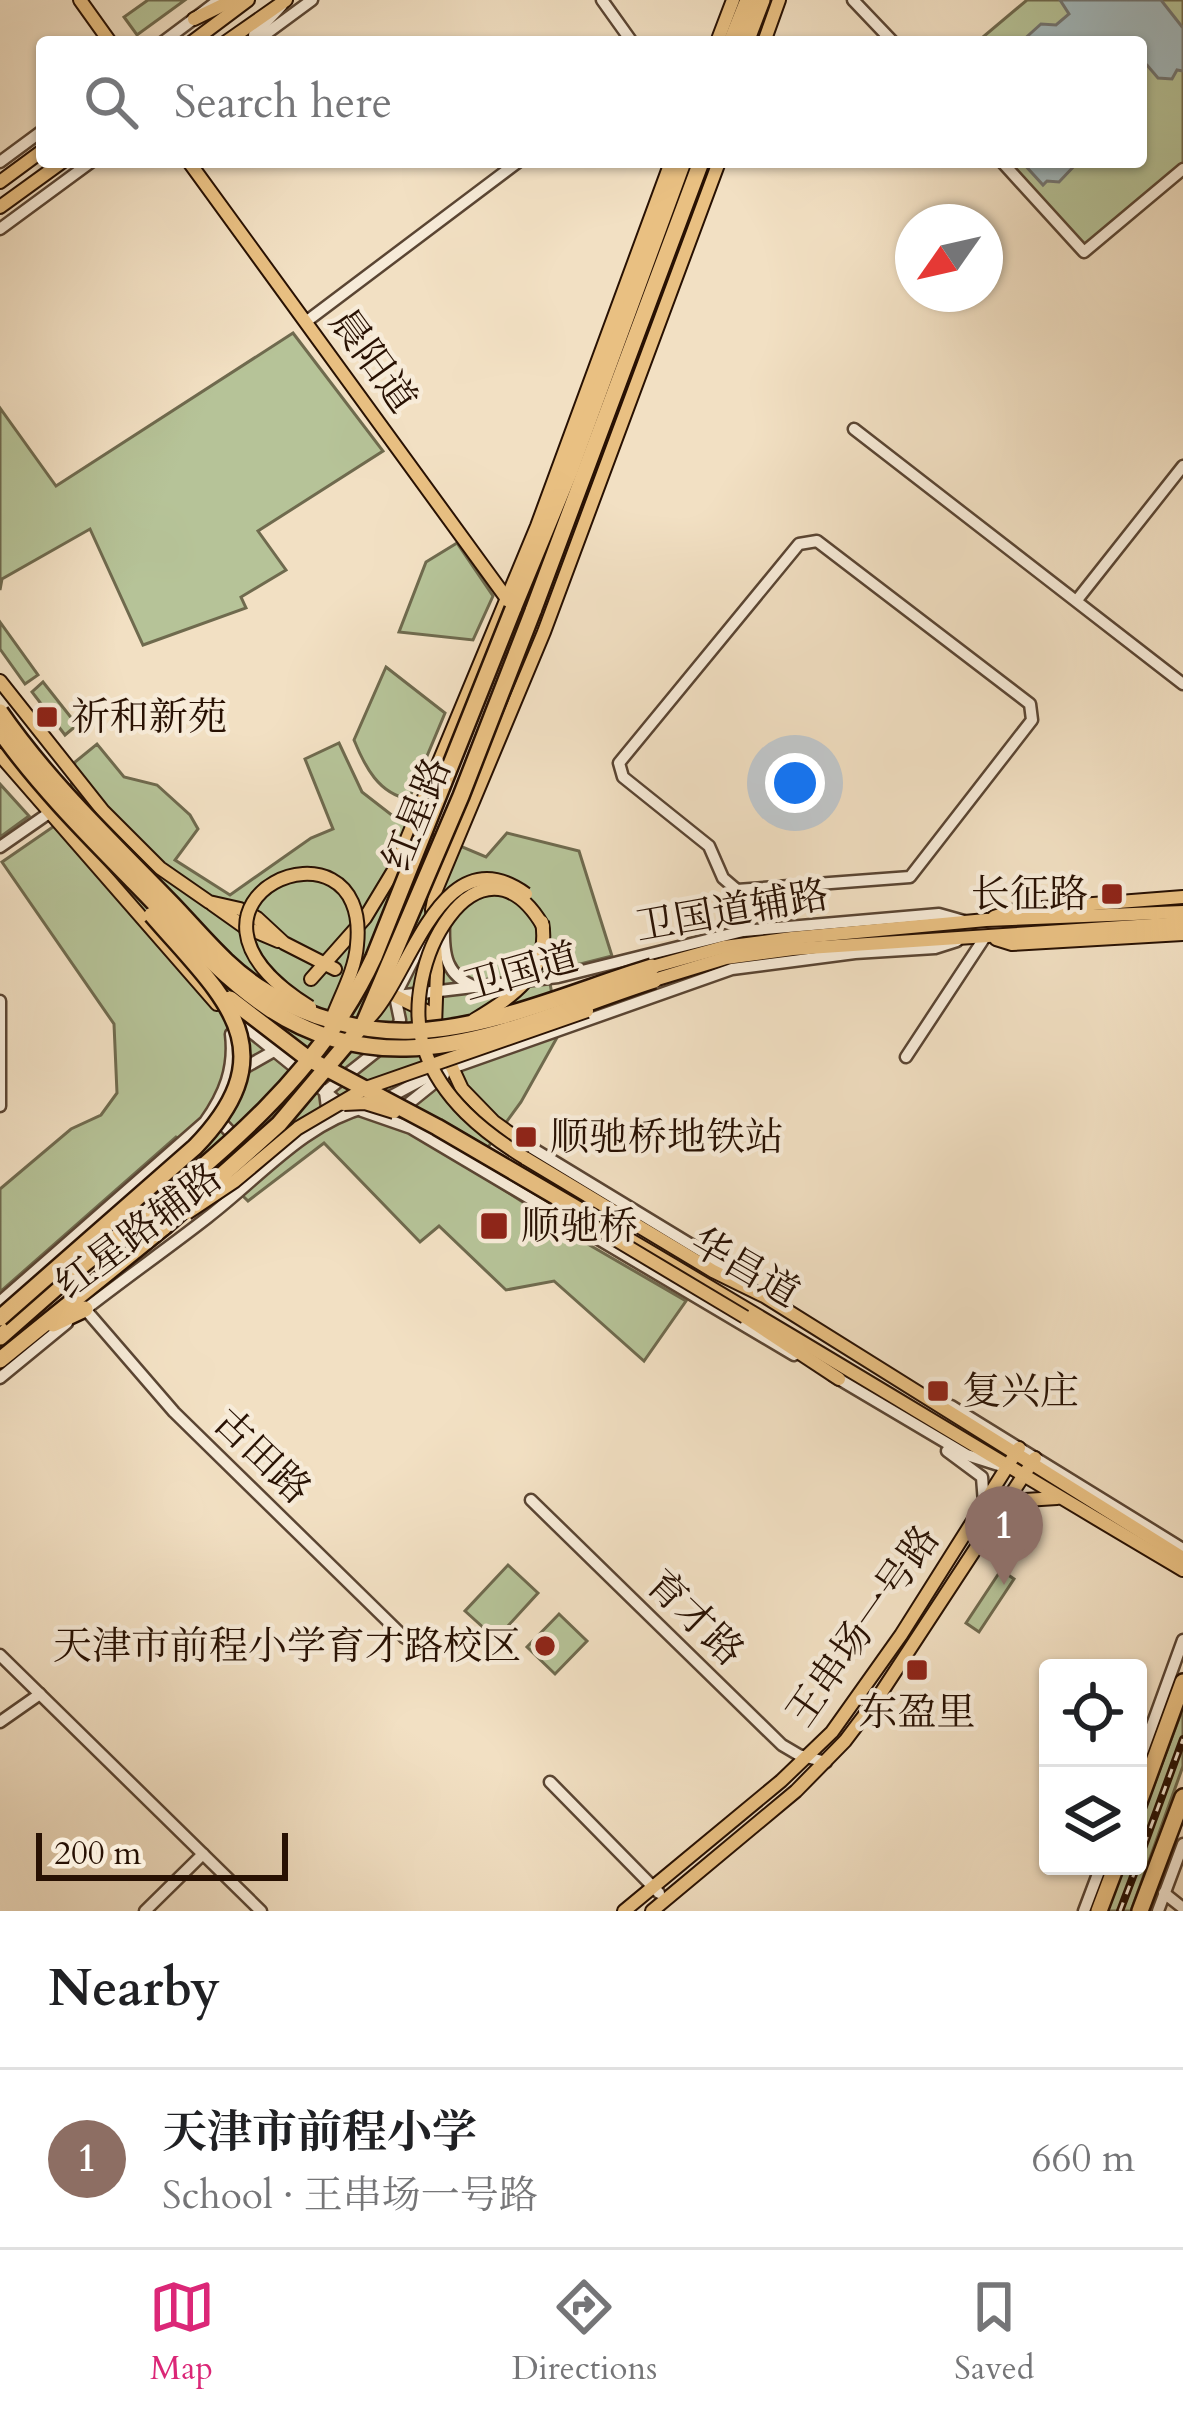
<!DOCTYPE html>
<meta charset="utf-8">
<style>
body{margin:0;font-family:Cardo,"Noto Serif SC",serif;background:#f6f6f6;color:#202124}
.controls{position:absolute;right:36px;bottom:36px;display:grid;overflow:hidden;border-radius:12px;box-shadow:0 3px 9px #0004}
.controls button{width:108px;height:108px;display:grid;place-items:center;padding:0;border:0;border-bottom:3px solid #e0e0e0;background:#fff;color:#202124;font:60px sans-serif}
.compass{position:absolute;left:895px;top:204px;width:108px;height:108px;border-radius:50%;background:#fff;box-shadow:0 3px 9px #0004;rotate:236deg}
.scale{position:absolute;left:36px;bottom:30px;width:252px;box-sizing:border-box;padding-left:12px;border:6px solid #281103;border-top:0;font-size:33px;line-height:42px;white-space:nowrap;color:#281103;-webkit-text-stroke:9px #f7ebd8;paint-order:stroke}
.you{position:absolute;left:795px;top:783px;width:42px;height:42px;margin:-30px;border:9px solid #fff;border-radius:50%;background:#1a73e8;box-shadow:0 0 0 18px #1a73e833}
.badge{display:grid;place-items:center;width:78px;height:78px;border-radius:50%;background:#db2777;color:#fff;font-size:39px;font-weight:700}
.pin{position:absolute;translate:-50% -99px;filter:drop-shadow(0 3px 6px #0008)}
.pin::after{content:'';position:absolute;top:63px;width:42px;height:36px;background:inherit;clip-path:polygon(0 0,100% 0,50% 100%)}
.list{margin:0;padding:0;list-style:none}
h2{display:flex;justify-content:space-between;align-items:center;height:156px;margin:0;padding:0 48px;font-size:51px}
h2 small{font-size:39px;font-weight:400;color:#757577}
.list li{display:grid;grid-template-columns:78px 1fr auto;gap:36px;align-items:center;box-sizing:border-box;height:180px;padding:0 48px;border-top:3px solid #e0e0e0}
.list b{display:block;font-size:45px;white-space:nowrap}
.list p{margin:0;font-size:39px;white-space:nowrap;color:#757577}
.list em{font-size:39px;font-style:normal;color:#757577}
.icon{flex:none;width:66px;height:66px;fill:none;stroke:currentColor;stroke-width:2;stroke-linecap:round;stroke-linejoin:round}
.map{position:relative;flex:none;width:1183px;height:1911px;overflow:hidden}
.search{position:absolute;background:#fff;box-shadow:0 3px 9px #0004;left:36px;right:36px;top:36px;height:132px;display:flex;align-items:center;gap:30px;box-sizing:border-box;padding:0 42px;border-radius:12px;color:#757577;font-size:45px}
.sheet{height:336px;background:#fff}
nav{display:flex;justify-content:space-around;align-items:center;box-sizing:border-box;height:168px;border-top:3px solid #e0e0e0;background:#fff;font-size:33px;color:#757577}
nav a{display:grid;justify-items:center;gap:6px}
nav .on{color:#db2777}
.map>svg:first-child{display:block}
.green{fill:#b6c398;stroke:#6f6a4e;stroke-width:3}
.water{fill:#a2babf;stroke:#717674;stroke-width:3}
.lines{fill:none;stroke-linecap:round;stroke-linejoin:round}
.minor-casing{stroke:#5a4533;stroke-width:15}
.major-casing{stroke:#281103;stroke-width:16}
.highway-casing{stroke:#281103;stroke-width:20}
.minor{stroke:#f7ebd8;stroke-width:10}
.major{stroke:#e9c082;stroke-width:12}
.highway{stroke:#e9c082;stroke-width:15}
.rail-casing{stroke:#281103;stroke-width:8}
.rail{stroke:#f7ebd8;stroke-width:3;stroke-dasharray:9;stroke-linecap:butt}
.major-bridge-casing{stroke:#281103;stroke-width:16;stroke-linecap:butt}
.highway-bridge-casing{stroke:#281103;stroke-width:20;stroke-linecap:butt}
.major-bridge{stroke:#e9c082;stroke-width:12}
.highway-bridge{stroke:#e9c082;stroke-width:15}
.poi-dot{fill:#8f2418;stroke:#f7ebd8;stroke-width:4.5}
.labels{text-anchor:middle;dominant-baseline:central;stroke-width:9;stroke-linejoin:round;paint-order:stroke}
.street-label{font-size:39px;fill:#281103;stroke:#f7ebd8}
.poi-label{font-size:39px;fill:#281103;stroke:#f7ebd8;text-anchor:start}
</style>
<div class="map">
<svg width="1183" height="1911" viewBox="0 0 1183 1911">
<rect width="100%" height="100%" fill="#f2e0c3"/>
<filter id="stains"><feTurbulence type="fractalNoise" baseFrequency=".00167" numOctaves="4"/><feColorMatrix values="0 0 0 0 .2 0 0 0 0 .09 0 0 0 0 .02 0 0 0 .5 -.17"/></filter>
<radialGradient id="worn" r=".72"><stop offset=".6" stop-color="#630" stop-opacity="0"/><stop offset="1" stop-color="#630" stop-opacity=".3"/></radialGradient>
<g class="green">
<polygon points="148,0 185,0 137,35 124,17"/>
<polygon points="1027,0 1183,0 1183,165 1084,249 1006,162 1141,162 1141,42 977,42"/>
<polygon points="293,333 383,451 258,531 286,570 241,597 246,608 143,645 90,529 2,579 0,590 0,408 56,486"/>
<polygon points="457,543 493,596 473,640 399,632 426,562"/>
<polygon points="0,622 38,675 25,684 0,649"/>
<path d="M386,667L445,713L409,799C379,794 365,767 354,740Z"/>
<polygon points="43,682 77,725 65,735 32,692"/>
<polygon points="339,743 362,792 398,820 486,857 507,833 579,851 612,956 548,972 559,1034 521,1102 472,1169 586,1243 686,1301 644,1361 554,1281 506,1290 439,1226 420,1242 324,1143 248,1201 192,1146 176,1137 0,1292 0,1189 71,1129 101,1115 117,1093 114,1024 2,862 66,818 75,762 97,744 124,777 157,785 190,815 198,829 175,860 230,895 311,838 333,829 305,759"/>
<polygon points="0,784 29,816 0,837"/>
<polygon points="508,1565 538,1593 496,1639 465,1611"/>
<polygon points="1001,1570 1014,1579 979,1632 966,1623"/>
<polygon points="559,1614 587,1641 555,1674 527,1647"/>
<polygon points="1183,1708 1183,1766 1131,1911 1107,1911 1124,1866 1138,1866 1138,1827"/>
</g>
<g class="water">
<polygon points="1060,0 1161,0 1183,28 1183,71 1177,70 1172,79 1158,78 1147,65 1141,66 1141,42 1132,42 1131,38 1021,42 1041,24 1056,25 1069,14"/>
<polygon points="1022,162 1078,162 1059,182 1047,181 1043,185"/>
</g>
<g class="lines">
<g class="minor-casing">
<g id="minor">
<polyline points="602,0 632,42"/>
<polyline points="853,0 893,42"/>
<polyline points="254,35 282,5"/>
<polyline points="163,42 219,0"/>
<polyline points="255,42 312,0"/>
<polyline points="0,162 42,131"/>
<polyline points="1002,162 1084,252 1183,169"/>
<polyline points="0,229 91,162"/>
<polyline points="307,321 518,162"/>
<polyline points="854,429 1183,684"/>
<polyline points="1077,600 1183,466"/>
<polyline points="0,847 49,813"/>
<polyline points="737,890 723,878 709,846 623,777 619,763 799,544 817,541 1030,704 1032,720 910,877 737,890 743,931"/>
<path d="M444,925C443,955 446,976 476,987"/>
<polyline points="395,996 400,1020 395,1033"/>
<polyline points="395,996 423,940"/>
<polyline points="397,996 558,977 743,931 939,914 964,921"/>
<polyline points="0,1001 0,1106"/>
<polyline points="234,1018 345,1108"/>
<polyline points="906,1057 985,937"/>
<polyline points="235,1073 274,1051"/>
<polyline points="384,1100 429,1076 732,969 855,953 935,948 957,941"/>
<polyline points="362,1111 411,1128 794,1355"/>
<polyline points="398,1112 444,1075"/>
<polyline points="214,1115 251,1154"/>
<polyline points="323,1118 327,1108 325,1092 382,1047"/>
<polyline points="522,1142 703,1252 747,1283"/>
<path d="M0,1302L205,1122C225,1094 235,1068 231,1034"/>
<polyline points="85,1309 174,1412 405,1638"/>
<path d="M82,1312C124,1279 167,1249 208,1217C259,1178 304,1123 367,1107"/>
<polyline points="832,1375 967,1455 1005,1467"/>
<polyline points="0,1378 67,1323"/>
<polyline points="951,1406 1183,1549"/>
<polyline points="947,1451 982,1477 984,1503"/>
<polyline points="531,1500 782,1745 799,1755 826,1762"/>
<polyline points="0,1655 261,1911"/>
<polyline points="0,1722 40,1694"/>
<polyline points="1138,1764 1183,1640"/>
<polyline points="550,1782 659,1893"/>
<polyline points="1164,1893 1183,1908"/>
<polyline points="145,1911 203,1854"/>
<polyline points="1084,1911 1101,1866"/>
<polyline points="1158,1911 1183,1844"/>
</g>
</g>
<g class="major-casing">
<g id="major">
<polyline points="80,0 110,42"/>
<polyline points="194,19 233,0"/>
<polyline points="192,42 248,0"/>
<polyline points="226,42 286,0"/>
<polyline points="717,42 733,0"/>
<polyline points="764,42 779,0"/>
<polyline points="189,162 510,603"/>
<polyline points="0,182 42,151"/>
<polyline points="0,207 62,162"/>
<polyline points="0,681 103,811 160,868 209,902 240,909 257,918 284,943 335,969"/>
<polyline points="0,755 217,1004"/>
<polyline points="212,904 243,926 278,941"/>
<polyline points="994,917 1015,910 1183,897"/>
<polyline points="996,939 1012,944 1183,934"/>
<polyline points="652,967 724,947 792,938 986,920 1183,912"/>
<polyline points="311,979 365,918 394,870 537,526 671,162"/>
<polyline points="654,980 726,958 793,949 1183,923"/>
<polyline points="395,996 426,1011 462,1089 494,1122 522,1142"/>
<polyline points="435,1026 437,971 432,910 436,890 544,632 719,162"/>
<polyline points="525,1158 713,1271 764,1296 1183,1558"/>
<path d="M579,1210C782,1328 981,1451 1183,1570"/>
<polyline points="745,1317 839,1379"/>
<polyline points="1001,1520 1025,1500 1057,1498"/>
<polyline points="624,1911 781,1781 832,1732 901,1635 1019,1448"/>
<polyline points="652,1911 796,1791 845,1741 879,1696 1035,1458"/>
</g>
</g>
<g class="highway-casing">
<g id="highway">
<polyline points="731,42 748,0"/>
<polyline points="746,42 762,0"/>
<polyline points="513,609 570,471 683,162"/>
<polyline points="533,611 701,162"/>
<polyline points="53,1324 85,1309"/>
<polyline points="0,1337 67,1278"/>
<polyline points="0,1360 164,1227"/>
<polyline points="1138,1805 1183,1682"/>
<polyline points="1099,1911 1116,1866"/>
<polyline points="1140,1911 1183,1797"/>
</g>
</g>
<use href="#minor" class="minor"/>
<use href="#major" class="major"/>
<use href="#highway" class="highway"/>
<g class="rail-casing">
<g id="rail">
<polyline points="1138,1862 1183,1739"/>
<polyline points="1120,1911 1137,1866"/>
</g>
</g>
<use href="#rail" class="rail"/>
<g class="major-bridge-casing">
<g id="major-bridge">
<path d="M310,1007C137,900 372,803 357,945C355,972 339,998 330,1024"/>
<path d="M369,1018C411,976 441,833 526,894"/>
<path d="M474,1020C512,997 551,972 542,922"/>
<polyline points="344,1104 365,1103 394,1112"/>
<path d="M525,1158C483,1132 442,1099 425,1051C394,966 481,820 543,926"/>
<polyline points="568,1211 745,1317"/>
<polyline points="187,1213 235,1181 298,1128 366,1088 587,1011"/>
</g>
</g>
<g class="highway-bridge-casing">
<g id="highway-bridge">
<path d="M0,712C49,783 112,842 171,903C201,934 228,969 265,991C308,1018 362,1033 413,1031C494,1028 576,990 652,967"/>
<path d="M0,731C39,786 87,834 134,882C215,964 279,1051 406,1048C490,1046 575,1005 654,980"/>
<polyline points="230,999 307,1058 437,1127 579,1210"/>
<polyline points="164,1227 279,1124 364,1023 461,796 533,611"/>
<path d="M67,1278C180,1184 311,1095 374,957L513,609"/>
<path d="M0,1318L195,1147C291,1048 221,995 152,915"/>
</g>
</g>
<use href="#major-bridge" class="major-bridge"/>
<use href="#highway-bridge" class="highway-bridge"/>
</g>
<g class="poi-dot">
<rect x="35" y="705" width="24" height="24" rx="6"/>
<rect x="1100" y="882" width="24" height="24" rx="6"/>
<rect x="514" y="1125" width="24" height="24" rx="6"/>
<rect x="479" y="1211" width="30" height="30" rx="6"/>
<rect x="926" y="1379" width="24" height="24" rx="6"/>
<circle cx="545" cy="1646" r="12"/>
<rect x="905" y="1658" width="24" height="24" rx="6"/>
</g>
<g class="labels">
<g class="street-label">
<text transform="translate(373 361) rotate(54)">晨阳道</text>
<text transform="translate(417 814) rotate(-68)">红星路</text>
<text transform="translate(732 911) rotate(-10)">卫国道辅路</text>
<text transform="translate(521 972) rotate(-16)">卫国道</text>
<text transform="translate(139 1231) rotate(-37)">红星路辅路</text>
<text transform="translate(745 1268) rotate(30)">华昌道</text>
<text transform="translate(262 1456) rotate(44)">古田路</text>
<text transform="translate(695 1618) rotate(44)">育才路</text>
<text transform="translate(863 1626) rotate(-55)">王串场一号路</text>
</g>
<g class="poi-label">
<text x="71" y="717">祈和新苑</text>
<text x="1088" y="894" text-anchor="end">长征路</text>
<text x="550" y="1137">顺驰桥地铁站</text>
<text x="521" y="1226">顺驰桥</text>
<text x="962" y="1391">复兴庄</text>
<text x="521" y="1646" text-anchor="end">天津市前程小学育才路校区</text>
<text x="917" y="1712" text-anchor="middle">东盈里</text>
</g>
</g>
<rect width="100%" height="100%" filter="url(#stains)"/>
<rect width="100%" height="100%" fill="url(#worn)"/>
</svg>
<div class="controls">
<button><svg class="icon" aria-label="locate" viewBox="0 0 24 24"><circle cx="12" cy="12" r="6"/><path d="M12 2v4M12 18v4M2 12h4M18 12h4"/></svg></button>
<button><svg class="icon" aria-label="layers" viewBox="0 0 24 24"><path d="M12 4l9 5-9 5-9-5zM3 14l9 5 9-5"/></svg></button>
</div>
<svg class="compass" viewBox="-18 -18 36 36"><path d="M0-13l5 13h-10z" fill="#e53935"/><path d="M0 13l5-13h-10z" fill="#757577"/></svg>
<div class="scale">200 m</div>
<div class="you"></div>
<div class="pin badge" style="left:1004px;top:1585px;background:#8d6e63">1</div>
<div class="search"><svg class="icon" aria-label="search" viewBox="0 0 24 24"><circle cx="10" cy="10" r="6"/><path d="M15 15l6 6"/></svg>Search here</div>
</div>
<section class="sheet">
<h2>Nearby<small></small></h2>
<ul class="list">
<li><span class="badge" style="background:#8d6e63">1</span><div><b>天津市前程小学</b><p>School · 王串场一号路</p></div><em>660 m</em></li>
</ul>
</section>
<nav>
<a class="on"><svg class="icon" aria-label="map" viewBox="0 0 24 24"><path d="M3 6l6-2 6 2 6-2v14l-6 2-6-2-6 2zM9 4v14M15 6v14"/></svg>Map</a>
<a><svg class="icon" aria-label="directions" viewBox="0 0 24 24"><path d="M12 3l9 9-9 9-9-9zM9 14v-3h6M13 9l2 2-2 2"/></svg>Directions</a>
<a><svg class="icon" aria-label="saved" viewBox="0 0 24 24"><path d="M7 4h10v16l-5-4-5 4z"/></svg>Saved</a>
</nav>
